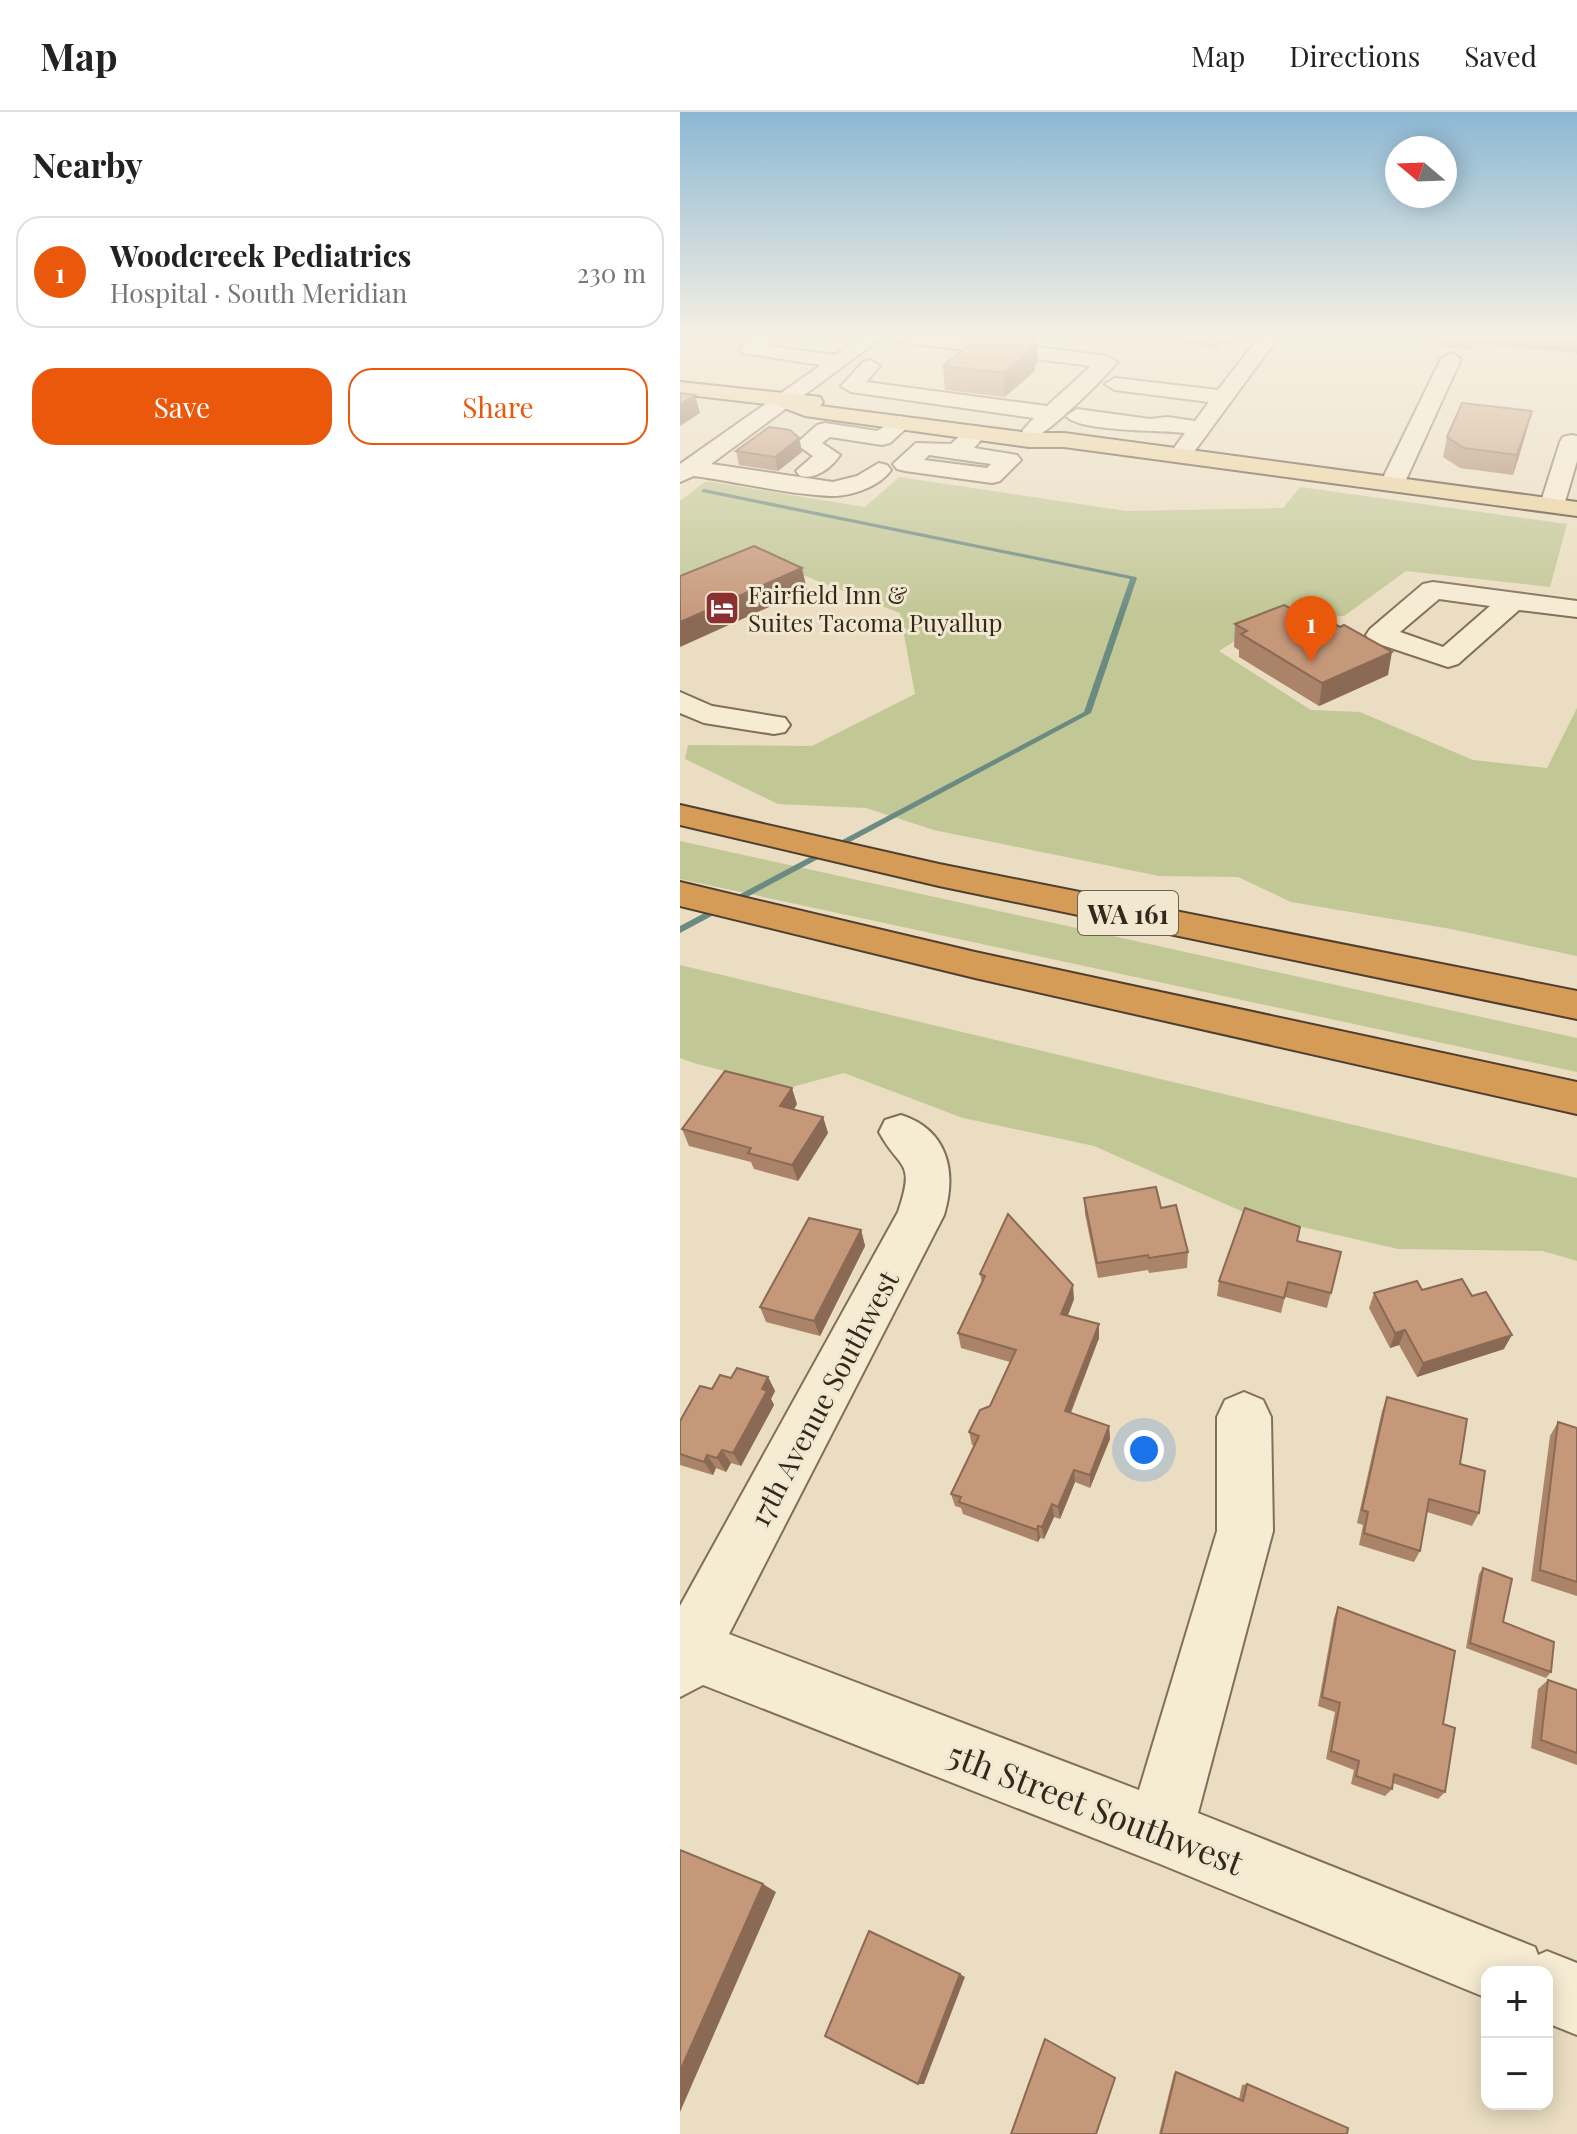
<!DOCTYPE html>
<meta charset="utf-8">
<style>
body{margin:0;font-family:"Playfair Display",serif;background:#f2f2f2;color:#222}
.controls{position:absolute;right:24px;bottom:24px;display:grid;overflow:hidden;border-radius:16px;box-shadow:0 4px 20px #0003}
.controls button{width:72px;height:72px;display:grid;place-items:center;padding:0;border:0;border-bottom:2px solid #e0e0e0;background:#fff;color:#222;font:40px sans-serif}
.compass{position:absolute;left:705px;top:24px;width:72px;height:72px;border-radius:50%;background:#fff;box-shadow:0 4px 20px #0003;rotate:289deg}
.you{position:absolute;left:464px;top:1338px;width:28px;height:28px;margin:-20px;border:6px solid #fff;border-radius:50%;background:#1a73e8;box-shadow:0 0 0 12px #1a73e833}
.badge{display:grid;place-items:center;width:52px;height:52px;border-radius:50%;background:#ea580c;color:#fff;font-size:26px;font-weight:700}
.pin{position:absolute;translate:-50% -66px;filter:drop-shadow(0 2px 4px #0008)}
.pin::after{content:'';position:absolute;top:42px;width:28px;height:24px;background:inherit;clip-path:polygon(0 0,100% 0,50% 100%)}
.list{margin:0;padding:0;list-style:none}
h2{display:flex;justify-content:space-between;align-items:center;height:104px;margin:0;padding:0 32px;font-size:34px}
h2 small{font-size:26px;font-weight:400;color:#767676}
.list li{display:grid;grid-template-columns:52px 1fr auto;gap:24px;align-items:center;box-sizing:border-box;height:112px;margin:0 16px 16px;padding:0 16px;border:2px solid #e0e0e0;border-radius:24px}
.list b{display:block;font-size:30px;white-space:nowrap}
.list p{margin:0;font-size:26px;white-space:nowrap;color:#767676}
.list em{font-size:26px;font-style:normal;color:#767676}
.actions{display:flex;gap:16px;padding:24px 32px}
.actions a{flex:1;padding:18px 0;border:2px solid #ea580c;border-radius:24px;text-align:center;font-size:28px;color:#ea580c}
.actions .main{background:#ea580c;color:#fff}
.map{position:relative;flex:none;width:897px;height:2022px;overflow:hidden}
header{display:flex;align-items:center;gap:48px;box-sizing:border-box;height:112px;padding:0 40px;background:#fff;border-bottom:2px solid #e0e0e0}
header strong{font-size:38px}
nav{display:flex;gap:44px;margin-inline-start:auto;font-size:28px}
main{display:flex}
aside{flex:1;background:#fff}
.map>svg:first-child{display:block}
.green{fill:#c2c796}
.lines{fill:none;stroke-linecap:round;stroke-linejoin:round}
.stream{fill:#6b8a82;fill-rule:evenodd}
.minor-casing{stroke:#826f5a;stroke-width:4}
.major-casing{stroke:#503e2e;stroke-width:4}
.highway-casing{stroke:#503e2e;stroke-width:4}
.minor{fill:#f6ebd3;fill-rule:evenodd}
.major{fill:#ebd19b;fill-rule:evenodd}
.highway{fill:#d49c57;fill-rule:evenodd}
.wall{fill:#aa8369}
.shaded-wall{fill:#8b6a55}
.building{fill:#c6987a;stroke:#8b6a55;stroke-width:2}
.labels{text-anchor:middle;dominant-baseline:central;stroke-width:6;stroke-linejoin:round;paint-order:stroke}
.far-poi-label{font-size:24px;fill:#33281d;stroke:#f2e8d0;text-anchor:start}
.shield{fill:#f2e8d0;stroke:#6c6253;stroke-width:2}
.shield-label{font-size:26px;font-weight:bold;fill:#33281d}
.street-label{font-size:28px;fill:#33281d;stroke:#f2e8d0}
.near-street-label{font-size:34px;fill:#33281d;stroke:#f2e8d0}
</style>
<header>
<strong>Map</strong>
<nav><a>Map</a><a>Directions</a><a>Saved</a></nav>
</header>
<main>
<aside>
<h2>Nearby<small></small></h2>
<ul class="list">
<li><span class="badge">1</span><div><b>Woodcreek Pediatrics</b><p>Hospital · South Meridian</p></div><em>230 m</em></li>
</ul>
<div class="actions"><a class="main">Save</a><a>Share</a></div>
</aside>
<div class="map">
<svg width="897" height="2022" viewBox="0 0 897 2022">
<rect width="100%" height="100%" fill="#eaddc1"/>
<g class="green">
<polygon points="219,365 446,399 603,396 620,375 887,412 870,475 726,459 664,504 588,508 539,539 631,598 680,600 793,648 867,656 897,596 897,844 771,817 611,790 558,765 479,764 254,718 186,696 98,692 5,647 8,633 132,634 235,582 220,501 76,445 0,475 0,389 26,369 185,395"/>
<polygon points="0,729 897,926 897,960 0,767"/>
<polygon points="0,853 897,1066 897,1149 863,1139 718,1137 570,1103 414,1034 283,1006 164,961 108,976 14,951 0,946"/>
</g>
<g class="lines">
<polygon class="stream" points="24,377 456,465 457,466 411,601 0,821 0,814 404,600 450,467 22,380 22,378"/>
<g class="minor-casing">
<g id="minor">
<path d="M76,224H100L88,234L155,243L182,224H204L31,352L153,370L177,364L199,351L207,353L211,358C199,375 170,385 150,384C105,382 59,370 14,364L0,370V352L141,253L62,241L59,237Z"/>
<path d="M211,224H270L427,244L437,250C425,266 368,322 353,326L342,319L354,306L171,280L161,274L183,250L190,248L200,254L186,270L367,294L411,254L220,230Z"/>
<path d="M580,224H599L508,348H492L489,343L505,321C483,318 399,320 386,304L397,297L470,307L487,305L515,309L529,290L435,278L425,272L435,266L538,278Z"/>
<polygon points="771,241 781,247 724,372 720,377 704,377 700,372 761,247"/>
<path d="M221,304L232,311L210,331L202,333L150,325L142,331L160,343C151,356 136,368 120,364L116,359L133,344L116,332L137,313L145,311L197,319Z"/>
<path d="M296,314L307,321L294,336L337,343L341,348L320,369L312,371L225,359L217,357L213,352L236,331L271,332L288,316ZM249,343L311,352L307,356L244,348Z"/>
<polygon points="891,323 897,324 897,349 884,393 881,398 863,398 860,393 880,330 883,325"/>
<path d="M753,470L897,489V505L839,498L778,552L768,555L690,529L686,523L690,517L743,472ZM759,487L810,494L763,535L720,520Z"/>
<polygon points="0,580 32,594 105,606 110,613 105,620 94,622 24,611 0,601"/>
<path d="M221,1003C268,1018 277,1060 264,1103L49,1522L459,1678L537,1419V1305L545,1288L564,1280L583,1288L591,1305L593,1419L518,1701L855,1835L858,1843L867,1839L897,1851V1923L867,1911V1860H807V1886L480,1752L23,1573L0,1585V1494L218,1100C236,1047 220,1059 199,1020L205,1008Z"/>
</g>
</g>
<g class="major-casing">
<polygon id="major" points="0,270 132,284 140,285 143,290 140,294 349,321 384,321 897,390 897,404 384,335 349,335 125,304 96,293 0,282"/>
</g>
<g class="highway-casing">
<g id="highway">
<polygon points="0,693 259,752 897,879 897,907 259,774 0,713"/>
<polygon points="0,770 295,840 897,970 897,1002 295,866 0,794"/>
</g>
</g>
<use href="#minor" class="minor"/>
<use href="#major" class="major"/>
<use href="#highway" class="highway"/>
</g>
<g class="wall">
<polygon points="480,224 560,224 553,233 540,232 536,236 480,229"/>
<polygon points="758,224 897,224 897,241 795,232 792,238 757,234"/>
<polygon points="358,250 355,253 355,259 325,285 265,278 263,254"/>
<polygon points="847,318 833,363 780,356 763,345 767,325"/>
<polygon points="119,326 122,340 98,359 59,353 56,339"/>
<polygon points="555,512 708,563 639,594 559,545 559,538 554,535"/>
<polygon points="117,992 114,997 143,1005 148,1021 118,1069 74,1057 71,1050 9,1034 2,1017"/>
<polygon points="404,1086 481,1096 508,1140 507,1156 469,1161 468,1158 418,1166 405,1102"/>
<polygon points="620,1115 617,1129 661,1140 647,1196 605,1185 601,1201 537,1184 539,1169"/>
<polygon points="181,1118 185,1134 140,1224 86,1210 80,1195"/>
<polygon points="300,1162 394,1187 388,1203 419,1212 419,1226 391,1301 429,1314 430,1327 410,1376 395,1370 380,1407 374,1405 364,1427 360,1426 358,1430 283,1402 281,1396 275,1394 271,1382 294,1334 292,1333 289,1320 310,1294 330,1250 281,1236 278,1221 302,1171"/>
<polygon points="742,1178 792,1184 824,1237 737,1265 719,1233 710,1236 689,1196 694,1181"/>
<polygon points="88,1265 95,1279 91,1287 94,1293 61,1354 51,1351 46,1360 36,1356 33,1363 0,1353 0,1309 32,1277 51,1266"/>
<polygon points="707,1285 780,1352 799,1401 792,1414 747,1400 740,1439 734,1450 679,1433 683,1413 677,1411 702,1299"/>
<polygon points="878,1310 897,1316 897,1484 851,1469 870,1324"/>
<polygon points="803,1456 823,1510 871,1560 866,1566 786,1536 799,1462"/>
<polygon points="658,1495 763,1612 765,1680 758,1687 713,1671 712,1677 705,1684 671,1672 674,1658 646,1647 655,1600 638,1594 654,1506"/>
<polygon points="868,1568 897,1578 897,1653 851,1636 858,1577"/>
<polygon points="496,1960 559,1987 562,1973 567,1972 667,2022 479,2022 494,1961"/>
</g>
<g class="shaded-wall">
<polygon points="538,224 540,224 540,232 536,236 536,227"/>
<polygon points="553,224 560,224 553,233"/>
<polygon points="356,227 358,250 355,253 355,259 325,285 324,261"/>
<polygon points="15,283 20,301 0,314 0,293"/>
<polygon points="852,299 847,318 833,363 837,343"/>
<polygon points="119,326 122,340 98,359 95,345"/>
<polygon points="122,456 127,478 0,535 0,510"/>
<polygon points="712,540 708,563 639,594 642,571"/>
<polygon points="112,976 117,992 106,1010 100,994"/>
<polygon points="143,1005 148,1021 118,1069 112,1053"/>
<polygon points="181,1118 185,1134 140,1224 134,1209"/>
<polygon points="393,1173 394,1187 383,1216 381,1202"/>
<polygon points="419,1212 419,1226 386,1312 385,1299"/>
<polygon points="725,1218 719,1233 710,1236 715,1221"/>
<polygon points="832,1223 824,1237 737,1265 743,1251"/>
<polygon points="88,1265 95,1279 91,1287 94,1293 61,1354 53,1341"/>
<polygon points="429,1314 430,1327 410,1376 410,1363"/>
<polygon points="42,1338 51,1351 46,1360 37,1346"/>
<polygon points="27,1343 36,1356 33,1363 24,1350"/>
<polygon points="394,1358 395,1370 380,1407 378,1395"/>
<polygon points="372,1392 374,1405 364,1427 362,1415"/>
<polygon points="358,1414 360,1426 358,1430 357,1418"/>
<polygon points="83,1772 96,1780 0,2000 0,1959"/>
<polygon points="280,1862 285,1865 244,1972 238,1972"/>
</g>
<g class="building">
<polygon points="299,224 333,224 356,227 348,235 354,235 324,261 263,254"/>
<polygon points="518,224 538,224 536,227"/>
<polygon points="0,281 15,283 0,293"/>
<polygon points="782,291 852,299 837,343 784,336 767,325"/>
<polygon points="89,315 110,318 119,326 95,345 56,339"/>
<polygon points="74,434 122,456 0,510 0,464"/>
<polygon points="604,493 617,500 627,497 660,515 664,513 712,540 642,571 561,522 567,519 555,512"/>
<polygon points="45,959 112,976 100,994 143,1005 112,1053 68,1041 71,1036 2,1017"/>
<polygon points="476,1075 481,1096 496,1093 508,1140 469,1146 468,1143 417,1151 404,1086"/>
<polygon points="565,1096 620,1115 617,1129 661,1140 651,1181 608,1170 604,1186 539,1169"/>
<polygon points="328,1102 393,1173 381,1202 419,1212 385,1299 429,1314 410,1363 394,1358 378,1395 372,1392 362,1415 358,1414 357,1418 279,1390 281,1385 271,1382 299,1324 289,1320 300,1298 310,1294 336,1238 278,1221 305,1164 300,1162"/>
<polygon points="129,1106 181,1118 134,1209 80,1195"/>
<polygon points="782,1167 792,1184 806,1180 832,1223 743,1251 725,1218 715,1221 694,1181 737,1169 742,1178"/>
<polygon points="57,1256 88,1265 82,1277 87,1279 53,1341 42,1338 37,1346 27,1343 24,1350 0,1342 0,1309 20,1274 32,1277 40,1263 51,1266"/>
<polygon points="707,1285 787,1307 780,1352 805,1359 799,1401 749,1387 740,1439 684,1421 688,1400 682,1398"/>
<polygon points="878,1310 897,1316 897,1470 860,1458"/>
<polygon points="803,1456 832,1467 823,1510 874,1530 871,1560 790,1531"/>
<polygon points="658,1495 775,1539 763,1612 775,1616 765,1680 714,1662 712,1677 676,1664 679,1649 651,1639 660,1591 642,1585"/>
<polygon points="868,1568 897,1578 897,1641 861,1628"/>
<polygon points="0,1738 83,1772 0,1959"/>
<polygon points="189,1819 280,1862 238,1972 145,1924"/>
<polygon points="365,1927 435,1966 416,2022 331,2022"/>
<polygon points="496,1960 563,1989 567,1972 668,2016 667,2022 481,2022"/>
</g>
<linearGradient id="sky" x2="0" y2="1"><stop stop-color="#8cb8d4"/><stop offset="0.44" stop-color="#f6f0e3"/><stop offset="1" stop-color="#f6f0e3" stop-opacity="0"/></linearGradient>
<rect width="897" height="508" fill="url(#sky)"/>
<defs>
<g id="hotel-square" transform="scale(1.8)"><rect x="-9" y="-9" width="18" height="18" rx="4" fill="#8c2f30" stroke="#f2e8d0"/><path d="M-6-4.5h1.5V1H6V5H4.5V3h-9V5H-6ZM-4 0a1.8 1.8 0 1 1 3.6 0ZM.5 0V-2.5h3Q6-2.5 6 0Z" fill="#fff"/></g>
</defs>
<g fill-rule="evenodd">
<use href="#hotel-square" x="42" y="496"/>
</g>
<g class="labels">
<g class="far-poi-label">
<text x="68" y="482">Fairfield Inn &amp;<tspan x="68" dy="28">Suites Tacoma Puyallup</tspan></text>
</g>
<rect class="shield" x="398" y="779" width="100" height="44" rx="6"/>
<g class="shield-label">
<text x="448" y="801">WA 161</text>
</g>
<g class="street-label">
<text transform="translate(143 1286) rotate(-62)">17th Avenue Southwest</text>
</g>
<g class="near-street-label">
<text transform="translate(416 1695) rotate(21)">5th Street Southwest</text>
</g>
</g>
</svg>
<div class="controls">
<button>+</button>
<button>−</button>
</div>
<svg class="compass" viewBox="-18 -18 36 36"><path d="M0-13l5 13h-10z" fill="#e53935"/><path d="M0 13l5-13h-10z" fill="#767676"/></svg>
<div class="you"></div>
<div class="pin badge" style="left:631px;top:550px">1</div>
</div>
</main>
